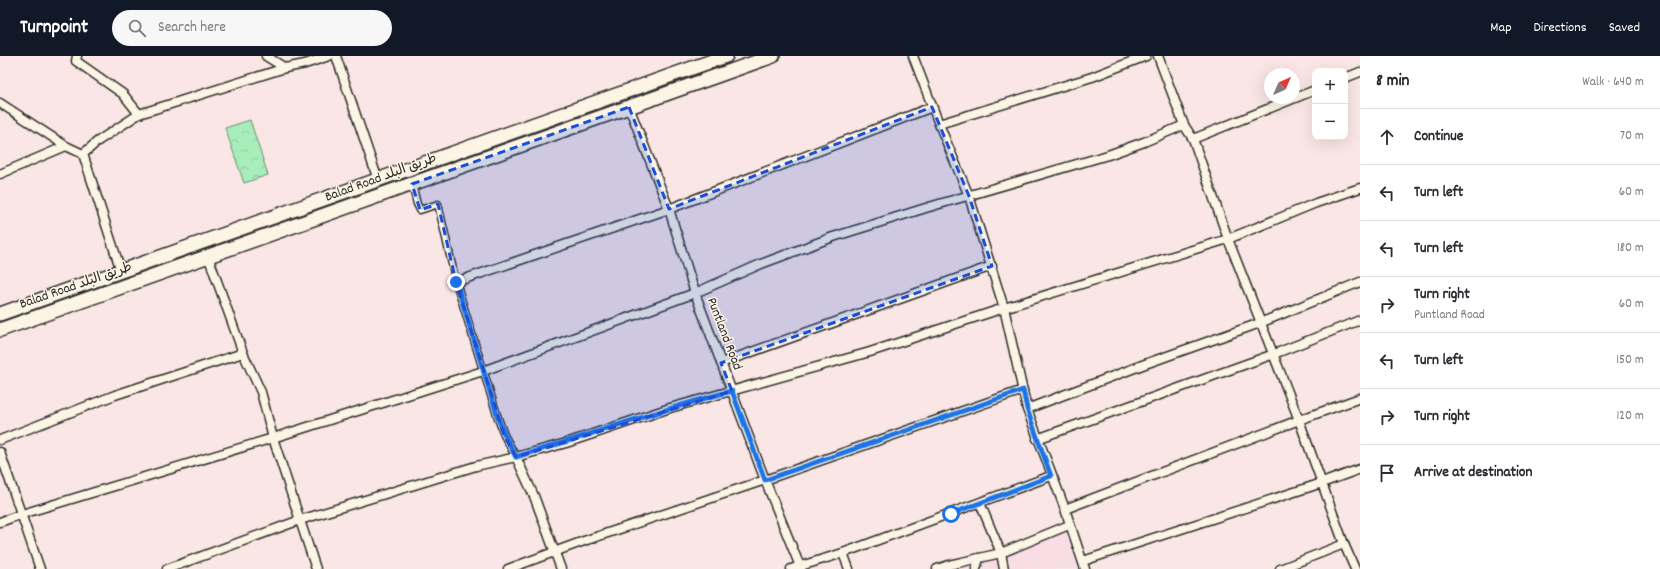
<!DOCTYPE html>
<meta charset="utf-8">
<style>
body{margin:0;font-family:Dekko,"Playpen Sans Arabic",sans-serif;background:#f7f7f7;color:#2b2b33}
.controls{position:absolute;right:12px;top:12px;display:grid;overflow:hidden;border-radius:8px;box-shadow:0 4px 16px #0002}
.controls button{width:36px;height:36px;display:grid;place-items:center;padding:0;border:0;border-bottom:1px solid #e1e1e2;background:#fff;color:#2b2b33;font:20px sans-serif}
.compass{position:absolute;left:1264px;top:12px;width:36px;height:36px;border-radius:50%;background:#fff;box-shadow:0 4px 16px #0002;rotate:45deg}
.stop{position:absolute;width:12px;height:12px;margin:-9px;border:3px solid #1a73e8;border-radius:50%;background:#fff}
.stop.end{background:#1a73e8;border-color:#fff;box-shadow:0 1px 4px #0008}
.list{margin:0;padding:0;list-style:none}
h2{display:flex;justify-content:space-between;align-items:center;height:52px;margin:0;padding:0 16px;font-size:17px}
h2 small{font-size:13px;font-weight:400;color:#7c7c81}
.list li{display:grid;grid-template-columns:26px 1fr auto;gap:12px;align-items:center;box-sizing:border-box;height:56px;padding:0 16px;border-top:1px solid #e1e1e2}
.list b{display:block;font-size:15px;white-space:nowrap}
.list p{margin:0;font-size:13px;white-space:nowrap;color:#7c7c81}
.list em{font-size:13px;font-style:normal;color:#7c7c81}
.icon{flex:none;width:22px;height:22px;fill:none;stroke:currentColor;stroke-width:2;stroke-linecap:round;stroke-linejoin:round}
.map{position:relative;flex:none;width:1360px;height:513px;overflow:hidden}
header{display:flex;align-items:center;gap:24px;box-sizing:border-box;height:56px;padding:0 20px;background:#111827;color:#fff}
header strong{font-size:19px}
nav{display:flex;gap:22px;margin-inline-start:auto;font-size:14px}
.search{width:280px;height:36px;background:#f7f7f7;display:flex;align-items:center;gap:10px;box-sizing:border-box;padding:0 14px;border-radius:22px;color:#7c7c81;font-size:15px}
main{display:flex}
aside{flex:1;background:#fff}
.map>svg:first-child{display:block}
.built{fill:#f9dde5}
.park{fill:url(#park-crowns);stroke:#6a8c72}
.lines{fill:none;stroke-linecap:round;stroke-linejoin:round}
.pedestrian-casing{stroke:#2b2b2b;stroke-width:9}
.minor-casing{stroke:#2b2b2b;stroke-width:11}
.trunk-casing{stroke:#2b2b2b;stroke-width:16}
.pedestrian{stroke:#fcf5e5;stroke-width:6}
.minor{stroke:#fcf5e5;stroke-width:8}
.trunk{stroke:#fcf5e5;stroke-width:13}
.route{stroke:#1a73e8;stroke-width:5}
.marked{fill:#1d4ed8;fill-opacity:0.2;stroke:#1d4ed8;stroke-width:3;stroke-dasharray:8 5;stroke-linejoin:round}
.labels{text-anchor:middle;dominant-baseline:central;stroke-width:3;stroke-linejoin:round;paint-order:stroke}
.street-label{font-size:14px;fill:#2b2b2b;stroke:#fcf5e5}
</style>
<header>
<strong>Turnpoint</strong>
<div class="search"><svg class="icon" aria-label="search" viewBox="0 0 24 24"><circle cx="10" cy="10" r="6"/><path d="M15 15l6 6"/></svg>Search here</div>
<nav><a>Map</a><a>Directions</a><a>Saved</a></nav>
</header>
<main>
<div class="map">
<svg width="1360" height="513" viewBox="0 0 1360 513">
<defs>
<pattern id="park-crowns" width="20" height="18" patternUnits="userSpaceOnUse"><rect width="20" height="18" fill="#a8eeba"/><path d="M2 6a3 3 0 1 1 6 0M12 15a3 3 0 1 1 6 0" fill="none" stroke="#91cca0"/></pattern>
</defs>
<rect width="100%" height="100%" fill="#fae7e5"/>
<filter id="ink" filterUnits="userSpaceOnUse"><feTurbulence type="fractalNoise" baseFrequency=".025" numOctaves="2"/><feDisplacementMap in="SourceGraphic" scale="8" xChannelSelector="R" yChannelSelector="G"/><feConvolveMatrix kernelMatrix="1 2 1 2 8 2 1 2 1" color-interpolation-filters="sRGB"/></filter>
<g filter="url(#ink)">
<polygon class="built" points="1066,476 1078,513 955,513"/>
<polygon class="park" points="250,64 268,119 244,127 225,72"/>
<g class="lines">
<g class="pedestrian-casing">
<polyline id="pedestrian" points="412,128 417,148 420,154 438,148 456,226 498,362 504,379 516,401"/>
</g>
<g class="minor-casing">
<g id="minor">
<polyline points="77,0 76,5 123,38 139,58"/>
<polyline points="266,0 285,12"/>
<polyline points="336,0 378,124"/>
<polyline points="913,0 939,68 969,140 1004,252 1027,353 1065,453 1085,513"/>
<polyline points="1158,0 1184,69 1193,83 1228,183 1299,364 1344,488 1355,513"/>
<polyline points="1345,22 1360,16"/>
<polyline points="0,47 66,90 83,98"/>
<polyline points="629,51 669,153 695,237 765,424 801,513"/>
<polyline points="939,68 1092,21 1146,0"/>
<polyline points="1193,83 1315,34"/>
<polyline points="0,118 66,90"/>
<polyline points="208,200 243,297 261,336 273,382 316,513"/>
<polyline points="121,215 83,98 98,85 139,58 285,12 305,8 329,0"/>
<polyline points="456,226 669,153 932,51"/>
<polyline points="721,307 992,210"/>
<polyline points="1027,353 1145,308 1260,267 1360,226"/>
<polyline points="1037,383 1274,298 1360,264"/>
<polyline points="0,384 115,339 243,297"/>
<polyline points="0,396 40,513"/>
<polyline points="516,401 534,440 561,513"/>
<polyline points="980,447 1001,497 1004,513"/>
<polyline points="1065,453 1299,364 1360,342"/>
<polyline points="0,466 22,458 273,382 483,315 695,237 761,208 833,181 929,151 1108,99 1144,86 1184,69"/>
<polyline points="843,497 849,513"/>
<polyline points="1083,505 1322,427 1360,413"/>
<polyline points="167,513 300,464 476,410 516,401 566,387 670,352 870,296 1004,252 1228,183 1316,147 1360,132"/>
<polyline points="508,513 584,485 765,424 1023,334"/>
<polyline points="791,513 843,497 1051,420"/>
<polyline points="937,513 949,509 1001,497 1069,469"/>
<polyline points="976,513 979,502"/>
<polyline points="1280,513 1344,488"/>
</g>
</g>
<g class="trunk-casing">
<g id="trunk">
<polyline points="0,258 726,0"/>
<polyline points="0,274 773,0"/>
</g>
</g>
<use href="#pedestrian" class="pedestrian"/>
<use href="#minor" class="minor"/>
<use href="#trunk" class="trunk"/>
</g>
</g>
<g class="lines" filter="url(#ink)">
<path class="route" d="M456,226L498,362L504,378L516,401C588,380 659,354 732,335L765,424L1023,334L1027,353L1051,420L951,458"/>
</g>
<path class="marked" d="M629,51L669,153L932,51L969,140L992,210L721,307L732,335L516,401L504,379L456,226L438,148L420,154L412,128Z"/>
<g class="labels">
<g class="street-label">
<text transform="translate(381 122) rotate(-20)">Balad Road طريق البلد</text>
<text transform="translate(76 230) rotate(-19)">Balad Road طريق البلد</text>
<text transform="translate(724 278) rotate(69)">Puntland Road</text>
</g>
</g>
</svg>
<div class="controls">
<button>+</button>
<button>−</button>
</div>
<svg class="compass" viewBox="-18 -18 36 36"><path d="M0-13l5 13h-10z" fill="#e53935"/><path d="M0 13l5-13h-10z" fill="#7c7c81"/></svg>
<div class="stop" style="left:951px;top:458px"></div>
<div class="stop end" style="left:456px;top:226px"></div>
</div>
<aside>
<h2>8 min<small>Walk · 640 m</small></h2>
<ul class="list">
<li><svg class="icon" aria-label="ahead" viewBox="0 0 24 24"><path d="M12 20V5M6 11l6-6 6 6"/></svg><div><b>Continue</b></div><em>70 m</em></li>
<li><svg class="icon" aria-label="left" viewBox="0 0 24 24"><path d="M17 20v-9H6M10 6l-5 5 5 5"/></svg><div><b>Turn left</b></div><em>60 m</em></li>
<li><svg class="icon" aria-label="left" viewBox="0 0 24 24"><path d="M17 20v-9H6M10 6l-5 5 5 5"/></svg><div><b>Turn left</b></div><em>180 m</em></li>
<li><svg class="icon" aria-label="right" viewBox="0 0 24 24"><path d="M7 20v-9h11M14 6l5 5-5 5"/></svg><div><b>Turn right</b><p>Puntland Road</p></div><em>60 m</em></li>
<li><svg class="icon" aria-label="left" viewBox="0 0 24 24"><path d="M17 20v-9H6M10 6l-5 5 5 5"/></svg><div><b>Turn left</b></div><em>150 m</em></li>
<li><svg class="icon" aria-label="right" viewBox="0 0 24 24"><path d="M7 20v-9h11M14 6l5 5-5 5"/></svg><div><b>Turn right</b></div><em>120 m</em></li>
<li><svg class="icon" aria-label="arrive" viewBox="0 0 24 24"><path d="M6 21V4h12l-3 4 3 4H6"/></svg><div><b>Arrive at destination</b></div></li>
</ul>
</aside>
</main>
